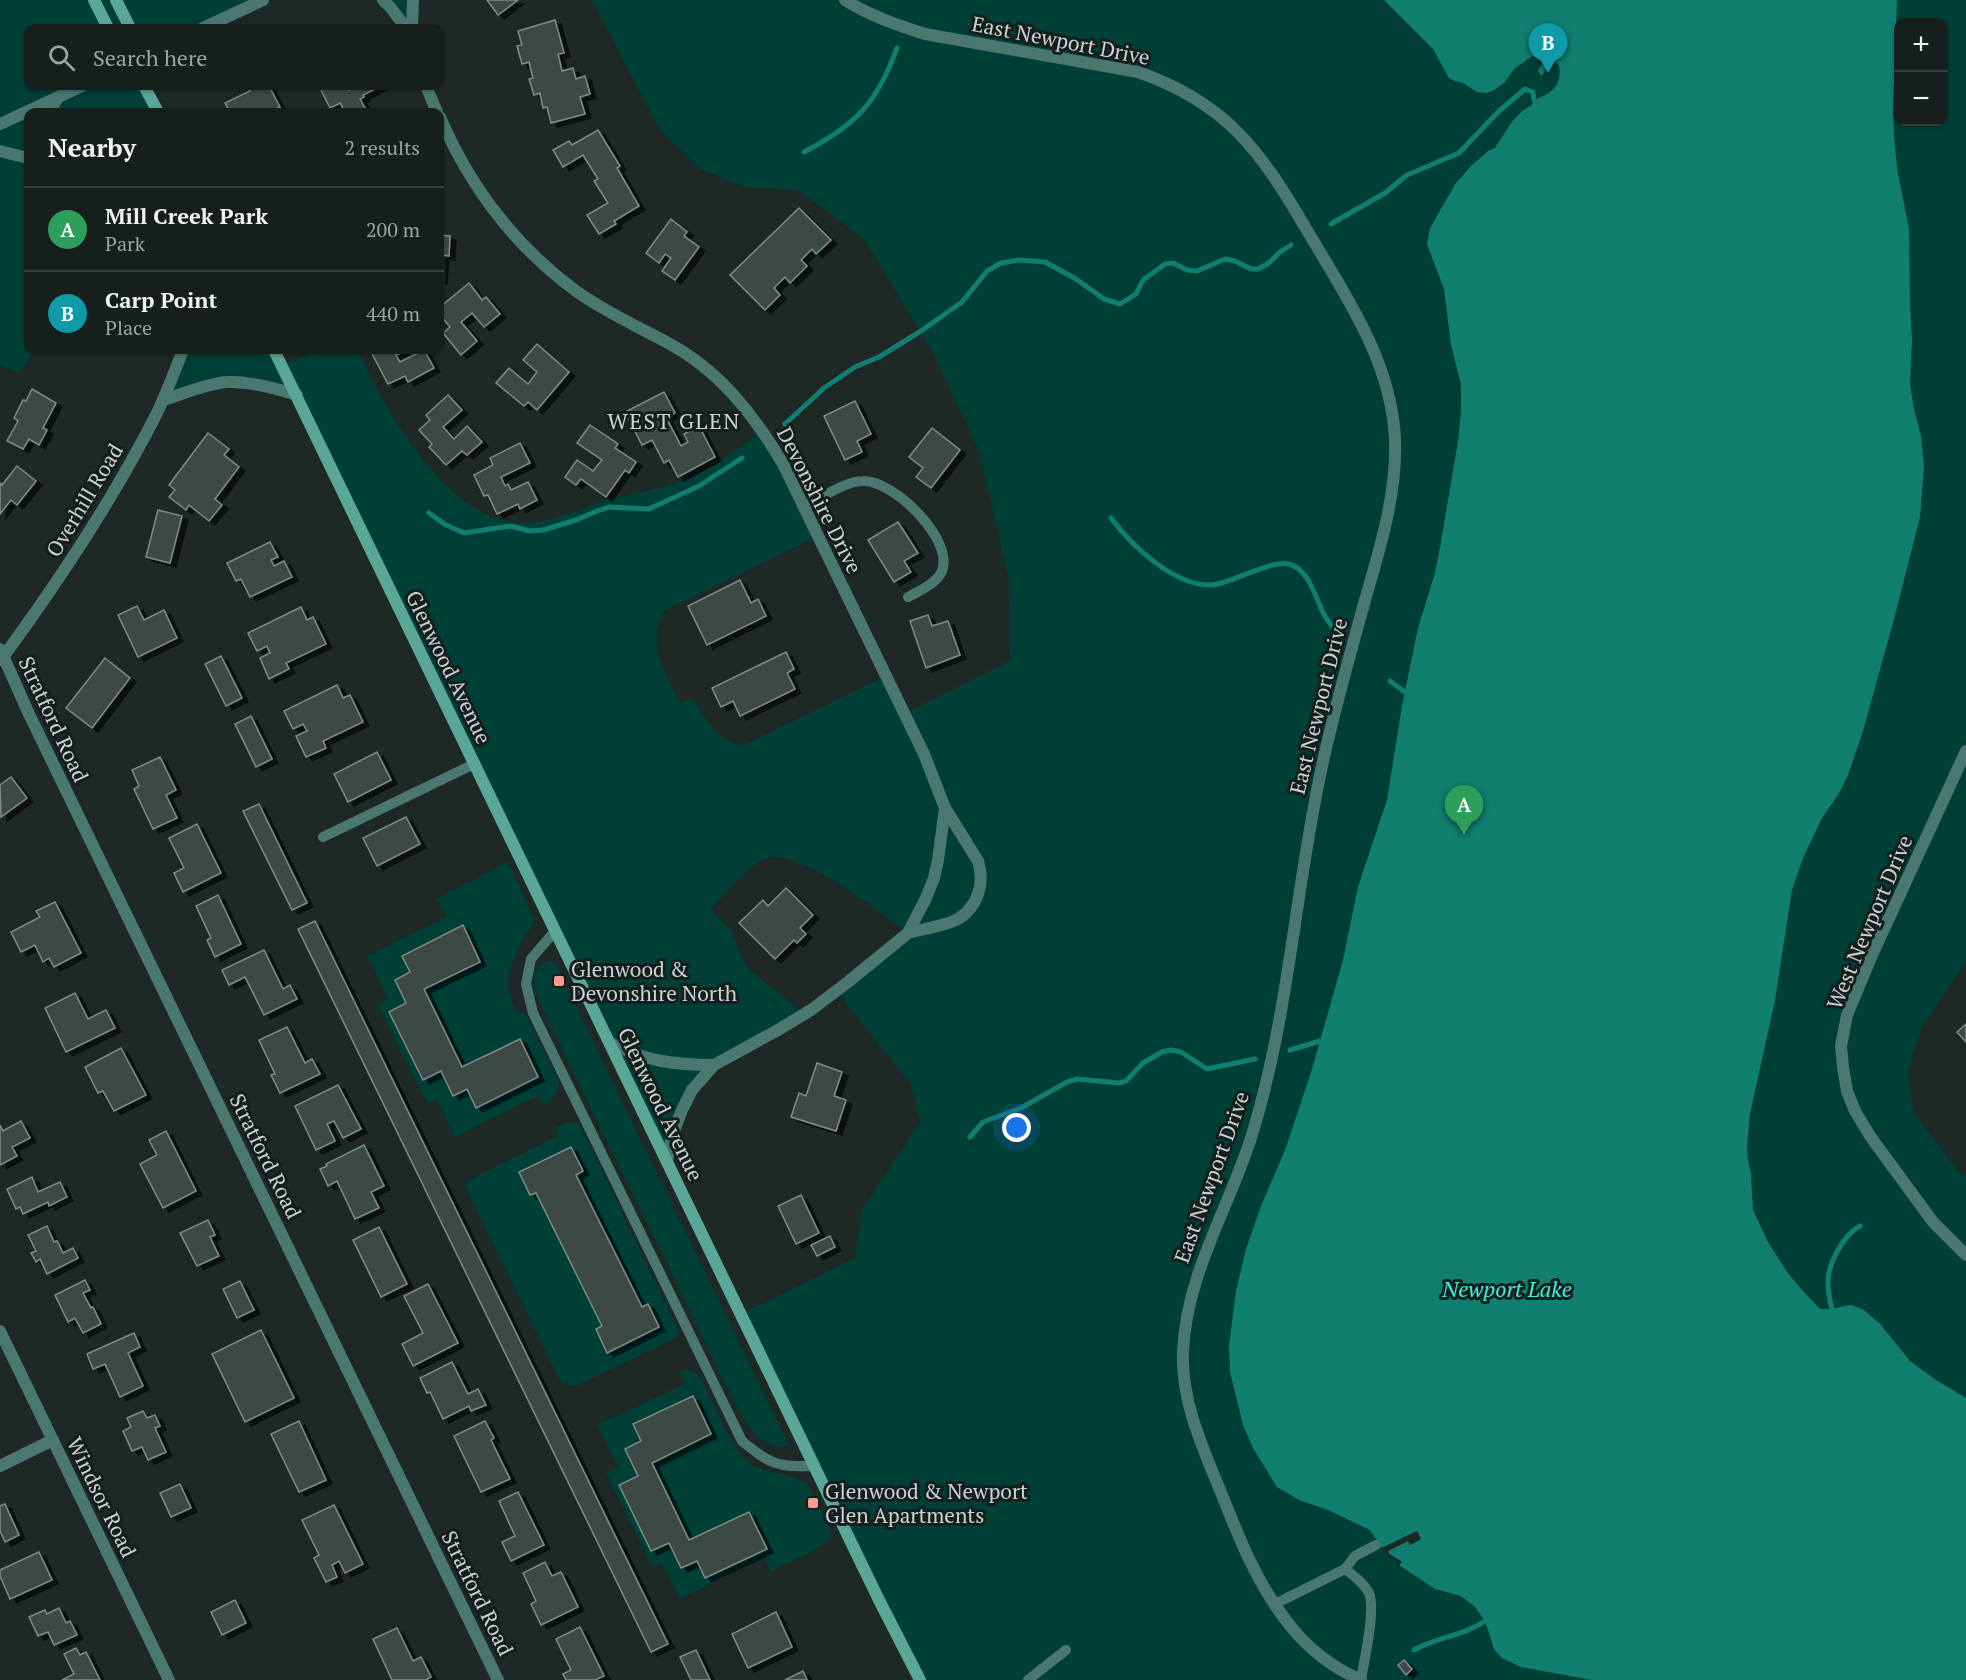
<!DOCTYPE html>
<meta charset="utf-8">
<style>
body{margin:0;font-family:"PT Serif",serif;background:#1f2725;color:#f1f3f6}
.controls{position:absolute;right:18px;top:18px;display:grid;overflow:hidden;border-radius:12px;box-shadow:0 2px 4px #0004}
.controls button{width:54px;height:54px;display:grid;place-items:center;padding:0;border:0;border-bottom:2px solid #353d3b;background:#161f1c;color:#f1f3f6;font:30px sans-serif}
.you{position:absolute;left:1017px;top:1128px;width:21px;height:21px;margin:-15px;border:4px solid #fff;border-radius:50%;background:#1a73e8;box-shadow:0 0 0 9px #1a73e833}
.badge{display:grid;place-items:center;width:39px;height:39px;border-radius:50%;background:#f59d8e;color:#fff;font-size:20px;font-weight:700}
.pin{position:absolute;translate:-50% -50px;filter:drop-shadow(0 2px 3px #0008)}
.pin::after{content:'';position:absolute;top:32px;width:21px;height:18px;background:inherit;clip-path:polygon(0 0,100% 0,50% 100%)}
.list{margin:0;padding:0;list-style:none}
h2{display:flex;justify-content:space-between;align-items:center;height:78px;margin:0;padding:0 24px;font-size:26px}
h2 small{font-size:20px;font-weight:400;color:#9ea2a3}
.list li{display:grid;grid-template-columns:39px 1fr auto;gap:18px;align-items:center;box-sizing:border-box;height:84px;padding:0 24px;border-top:2px solid #353d3b}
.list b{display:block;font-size:22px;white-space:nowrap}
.list p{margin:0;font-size:20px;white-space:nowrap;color:#9ea2a3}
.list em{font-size:20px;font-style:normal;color:#9ea2a3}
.icon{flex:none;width:33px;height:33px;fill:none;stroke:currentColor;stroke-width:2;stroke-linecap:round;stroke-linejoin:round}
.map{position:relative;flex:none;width:1966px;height:1680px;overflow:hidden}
.search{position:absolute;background:#161f1c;box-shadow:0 2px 4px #0004;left:24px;top:24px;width:420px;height:66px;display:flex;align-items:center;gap:15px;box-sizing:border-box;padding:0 21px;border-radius:12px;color:#9ea2a3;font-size:22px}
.panel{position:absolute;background:#161f1c;box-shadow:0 2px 4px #0004;left:24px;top:108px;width:420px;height:246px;border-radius:12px}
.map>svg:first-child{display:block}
.green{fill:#003f36;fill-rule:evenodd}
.water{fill:#107f70}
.pier{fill:#1e2926}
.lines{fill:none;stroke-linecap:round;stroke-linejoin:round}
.stream{stroke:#107f70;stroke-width:5}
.building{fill:#3c4845;stroke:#7e8b88;stroke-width:1.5;filter:url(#shadow)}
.lane{stroke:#4a786f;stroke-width:10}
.street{stroke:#4a786f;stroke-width:12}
.secondary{stroke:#5aa798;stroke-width:12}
.poi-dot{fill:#f59d8e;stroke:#141f1d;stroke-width:2}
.labels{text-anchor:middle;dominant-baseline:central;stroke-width:6;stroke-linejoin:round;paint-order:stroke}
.street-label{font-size:21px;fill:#ccd3d1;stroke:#141f1d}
.poi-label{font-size:21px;fill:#ccd3d1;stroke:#141f1d;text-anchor:start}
.neighbourhood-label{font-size:22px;letter-spacing:1.5px;fill:#ccd3d1;stroke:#141f1d}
.water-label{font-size:22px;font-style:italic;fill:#39f3d7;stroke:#141f1d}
</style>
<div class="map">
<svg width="1966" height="1680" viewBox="0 0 1966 1680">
<defs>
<filter id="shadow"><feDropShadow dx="6" dy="4" stdDeviation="0" flood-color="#0009"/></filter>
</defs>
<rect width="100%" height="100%" fill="#1e2926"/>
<g class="green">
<polygon points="0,0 263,0 203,28 28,28 28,86 144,86 158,112 28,112 28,350 35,350 20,373 0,366"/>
<polygon points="383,0 413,0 412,28"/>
<path d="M590,0H1966V962L1922,1026L1908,1072L1914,1113L1958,1171L1966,1176V1680H920L741,1314L855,1258L862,1210L920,1123L911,1084L836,991L907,933C880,913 797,845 764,859C747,867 724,896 710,909L732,931L737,948L749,969L804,1014L714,1065L692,1090L667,1161L297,395L228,382L163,400L183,350H274L283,366L317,350H357C387,411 448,526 528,523C555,521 581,508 607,500C629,494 651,491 673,484C706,474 735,450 763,430L818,536L664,611C646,647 664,670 680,703L692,698C706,718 717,743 744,745L886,676L904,714L1010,661L1009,579L979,451L931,349L864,239L798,190L744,187L699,168L659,129L599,13ZM1898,22H1944V122H1898Z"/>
<path d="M508,862L535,920C524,938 510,959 508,981C507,992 513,1004 517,1014L524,1011L559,1081C558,1093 554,1099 543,1105L538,1096L455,1137L436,1099L427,1103L377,1004L388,999L367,956L446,917L437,898ZM463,926L480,962L424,989L462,1067L520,1039L538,1077L477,1108L467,1089L453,1096L441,1071L423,1079L390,1012L406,1003L410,972L402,955Z"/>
<path d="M548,961H554L789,1445C754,1454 739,1408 725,1383L545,1014C537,996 524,971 548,961Z"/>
<path d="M567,1122L577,1123L581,1127L679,1331V1334L674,1339L576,1386C567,1387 563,1384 558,1377L466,1188V1183L469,1180L558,1136L555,1128ZM571,1147L583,1171L576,1175L642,1307L648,1304L659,1326L608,1353L596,1329L602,1326L536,1193L530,1195L519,1172Z"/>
<path d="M688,1369L694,1372L702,1380C712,1400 732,1448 748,1462C763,1475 797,1472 808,1485C816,1494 825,1519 831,1531L830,1539L822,1546L771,1572L764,1558L680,1599L662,1562L652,1567L606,1472L618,1467L597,1425L685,1384L679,1371ZM693,1396L711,1434L652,1463L689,1540L749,1512L766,1549L705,1578L697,1561L669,1543L651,1551L619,1485L638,1476L625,1449L641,1441L633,1424Z"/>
</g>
<path class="water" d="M1384,0H1897L1893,107L1894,136L1897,168L1909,229L1910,304L1912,341L1910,385L1914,409L1921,436L1924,468L1920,517L1894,619L1863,731L1848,775L1838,795L1822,818L1803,858L1792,890L1775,1000L1750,1114L1747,1146L1748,1161L1751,1174L1753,1210L1768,1242L1787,1272L1802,1290L1820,1309H1829L1851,1305L1864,1310L1880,1324L1910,1361L1936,1380L1966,1398V1680H1592L1521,1667L1502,1658L1494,1649L1485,1621L1475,1607L1461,1596L1435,1589L1399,1565L1401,1561L1389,1554L1388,1551L1408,1541L1410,1545L1421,1539L1417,1531L1382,1548L1370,1530L1328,1510L1299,1500L1277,1487L1253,1448L1243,1425L1230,1372L1229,1345L1236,1291L1246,1249L1261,1206L1285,1150L1312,1069L1343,960L1358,887L1387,800L1402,706L1418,628L1435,573L1441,542L1458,441L1461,412V385L1451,345L1444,289L1427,244L1430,228L1456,183L1471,166L1488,151L1495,148L1511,123L1523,110L1531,106L1534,100C1552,93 1562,86 1559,65L1551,59L1542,76L1538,71L1542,64V55L1539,54L1531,57L1515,68L1504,83L1494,90L1487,93L1477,92L1463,83L1455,81L1449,78L1433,49Z"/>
<polygon class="pier" points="1417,1531 1421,1539 1410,1545 1408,1541 1388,1551 1389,1554 1402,1562 1398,1567 1397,1562 1387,1556 1385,1550 1380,1549"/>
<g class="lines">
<g class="stream">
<path d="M804,152C856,125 877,103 897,48"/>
<polyline points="1331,224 1385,193 1407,175 1459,153 1498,112 1525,89 1533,92 1534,100"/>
<polyline points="785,424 824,388 855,367 879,357 921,331 962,302 987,271 1001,263 1019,260 1045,262 1076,279 1104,299 1120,304 1136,294 1143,280 1165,264 1173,263 1187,270 1197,271 1225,259 1235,261 1251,269 1258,269 1269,263 1280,252 1291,245"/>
<polyline points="429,513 446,525 464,533 510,526 530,531 543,530 576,520 597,511 609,507 649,509 699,486 742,458"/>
<path d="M1111,518C1132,546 1174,586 1211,585C1233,584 1276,555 1294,566C1312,576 1315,599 1325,616C1328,621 1332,626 1335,631"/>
<polyline points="1390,681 1405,692"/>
<polyline points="1290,1050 1320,1041"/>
<polyline points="970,1137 983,1122 1021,1108 1067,1082 1077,1079 1119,1083 1126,1081 1143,1063 1162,1052 1171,1050 1181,1052 1207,1069 1255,1059"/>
<path d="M1832,1309C1830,1301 1828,1293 1828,1284C1827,1265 1843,1235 1860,1226"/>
<path d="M1414,1650C1437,1637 1463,1636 1485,1621"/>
</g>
</g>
<g class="building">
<polygon points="487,0 518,0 498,15"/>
<polygon points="555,20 564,53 558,54 562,71 573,68 576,79 585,76 590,94 580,97 585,114 551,123 547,107 543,108 540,93 534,95 529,79 533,78 529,62 522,64 517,46 522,45 518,31"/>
<polygon points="247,86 269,86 280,107 268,112 230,112 225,103 250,91"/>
<polygon points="319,86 347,86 349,90 354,86 381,86 363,95 364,97 360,99 365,108 355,112 345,112 340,103 330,108"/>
<polygon points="598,130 620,166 617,168 639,206 614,221 616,224 599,234 587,215 608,203 594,181 598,179 583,155 563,167 553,150 569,141 572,145"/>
<polygon points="799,208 831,240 816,254 812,249 801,260 807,266 790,283 785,277 774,288 780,295 765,310 730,275"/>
<polygon points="671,219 687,232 684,236 699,247 675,280 662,271 671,258 665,254 659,263 646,253"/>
<polygon points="440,235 450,236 449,256 443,255 441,280 440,280"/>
<polygon points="469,283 482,300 486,297 500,314 484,327 472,313 461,322 477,341 461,355 443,333 450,327 440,315 440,307"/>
<polygon points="537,344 569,372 537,410 528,402 524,406 496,383 509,368 528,384 537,372 523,360"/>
<polygon points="370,350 406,350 396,355 400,362 424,350 434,368 408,382 405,376 388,384"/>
<polygon points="32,389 56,403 43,428 47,430 39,445 29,439 23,449 7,441 18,421 14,418 23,400 26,401"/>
<polygon points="664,392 675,413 666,417 681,446 688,442 684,434 699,426 715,457 678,477 669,460 664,463 652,440 642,445 625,412"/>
<polygon points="448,395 462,410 443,427 454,439 467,426 482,442 467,455 462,451 446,465 429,447 432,444 419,430 430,420 426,415"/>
<polygon points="855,401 871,434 857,441 862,452 845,460 824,416"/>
<polygon points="590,425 618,444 615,448 636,462 629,473 625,470 606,497 581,479 576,485 565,477 577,460 593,471 602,460 577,443"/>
<polygon points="932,428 960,450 931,488 916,477 923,468 909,457"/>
<polygon points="208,433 229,449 224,455 239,467 215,499 222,505 209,521 189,505 186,510 169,497 175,490 169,485"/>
<polygon points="520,443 530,463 501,477 505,486 508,484 511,490 528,482 537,500 520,509 518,504 497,514 488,495 484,496 474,475 493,465 490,458"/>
<polygon points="17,466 36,481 17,505 11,500 0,514 0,483 2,485"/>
<polygon points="158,510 182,516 170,563 146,557"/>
<polygon points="898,522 918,553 904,561 911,572 894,582 868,540"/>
<polygon points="270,542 278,557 271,560 274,566 284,561 292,577 250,597 241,579 236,581 227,563"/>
<polygon points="740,580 751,603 758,599 766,616 707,645 688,606"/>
<polygon points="137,606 144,620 164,610 177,638 138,657 118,615"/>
<polygon points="301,607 307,620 313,617 326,644 286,663 289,669 269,679 260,658 270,653 267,646 257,651 248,633"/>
<polygon points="928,615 932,626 948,621 960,655 926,668 910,621"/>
<polygon points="786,652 794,669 787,673 795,689 740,716 733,701 721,707 712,688"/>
<polygon points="221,656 242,698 226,706 205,664"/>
<polygon points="105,658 130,678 92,728 66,708"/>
<polygon points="337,685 343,698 350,695 363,722 323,741 326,748 306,757 296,736 307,731 303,724 293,729 284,711"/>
<polygon points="251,716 272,759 256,767 235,724"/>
<polygon points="377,752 391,780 348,802 334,774"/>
<polygon points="160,757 176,790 166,795 177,818 153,829 134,789 139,786 132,770"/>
<polygon points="11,777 27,798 1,817 0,785"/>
<polygon points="259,804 307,903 292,910 243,811"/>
<polygon points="406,817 420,844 377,866 363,838"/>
<polygon points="197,824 221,873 183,892 174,873 184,868 169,838"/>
<polygon points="786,888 813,915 800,928 806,934 797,943 794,940 775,959 739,923 763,900 768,906"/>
<polygon points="218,895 241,944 215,957 207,940 211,938 196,906"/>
<polygon points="55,902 81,953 54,967 49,958 43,962 35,945 21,952 11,932 40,917 36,911"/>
<polygon points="315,921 668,1644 651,1652 298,929"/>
<polygon points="463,925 480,962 424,989 462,1067 520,1039 538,1077 476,1108 467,1089 453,1096 441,1071 423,1080 389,1012 406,1003 395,980 410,972 402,956"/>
<polygon points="264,950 283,989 290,985 297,999 264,1015 245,977 229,985 222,970"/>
<polygon points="75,993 88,1019 106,1010 115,1028 66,1052 45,1008"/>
<polygon points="1966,1024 1966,1042 1957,1032"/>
<polygon points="287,1027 305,1063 312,1059 320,1074 280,1093 271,1075 275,1074 259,1040"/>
<polygon points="121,1048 146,1095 114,1111 103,1091 98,1093 85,1067"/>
<polygon points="817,1063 842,1072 834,1096 846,1100 836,1131 791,1117 799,1093 806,1096"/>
<polygon points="338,1085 361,1129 343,1138 334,1121 327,1124 335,1141 316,1150 295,1106"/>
<polygon points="21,1121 30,1138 12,1147 17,1156 0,1165 0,1125 3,1131"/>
<polygon points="166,1131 196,1191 163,1208 140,1164 157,1155 149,1140"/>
<polygon points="364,1145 384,1186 371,1192 379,1208 355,1219 337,1181 328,1186 320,1169 327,1166 326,1164"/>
<polygon points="571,1147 583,1171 576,1175 642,1307 648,1304 659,1327 607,1353 596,1329 602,1326 597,1316 536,1193 530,1195 519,1172"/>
<polygon points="32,1177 38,1192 60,1182 67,1197 49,1206 48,1202 23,1214 20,1207 16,1209 7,1189"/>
<polygon points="801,1195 819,1233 796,1244 778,1206"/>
<polygon points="208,1220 215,1235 210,1237 219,1256 197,1266 180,1233"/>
<polygon points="47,1226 54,1242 57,1241 63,1253 73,1248 78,1258 47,1274 40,1259 36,1262 31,1253 36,1251 28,1235"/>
<polygon points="379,1227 407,1284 381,1297 353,1240"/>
<polygon points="830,1236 835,1247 817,1256 811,1245"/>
<polygon points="85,1280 90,1290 83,1293 91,1308 93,1307 101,1324 83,1333 75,1318 68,1322 55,1295"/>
<polygon points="240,1281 254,1310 237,1318 223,1289"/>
<polygon points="428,1284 458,1343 413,1366 402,1344 423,1333 404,1296"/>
<polygon points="261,1330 294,1398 245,1422 212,1354"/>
<polygon points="134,1333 140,1347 128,1353 143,1386 120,1397 105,1364 93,1369 87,1354"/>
<polygon points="452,1362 468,1394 478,1389 486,1405 471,1411 469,1406 443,1419 430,1392 427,1393 420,1378"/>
<polygon points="693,1396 711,1434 652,1463 689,1540 749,1512 767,1549 705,1578 697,1561 681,1568 669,1543 651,1551 619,1485 638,1476 625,1449 641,1441 633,1424"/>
<polygon points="143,1411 147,1418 155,1415 160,1426 155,1428 166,1452 148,1460 142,1447 132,1451 123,1431 131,1427 127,1418"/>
<polygon points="299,1421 326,1480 299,1492 271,1434"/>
<polygon points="485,1421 494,1438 491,1440 510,1479 481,1492 454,1436"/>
<polygon points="180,1484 191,1508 171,1517 160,1493"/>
<polygon points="518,1492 544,1545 511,1561 502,1542 515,1536 499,1501"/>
<polygon points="5,1504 19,1535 5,1542 0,1531 0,1506"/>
<polygon points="334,1505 363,1564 345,1573 339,1561 332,1565 337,1577 326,1582 314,1558 319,1555 302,1520"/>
<polygon points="39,1552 52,1580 10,1599 0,1576 0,1570"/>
<polygon points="545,1562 552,1576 561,1572 578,1607 541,1625 531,1604 536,1601 523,1573"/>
<polygon points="235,1600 246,1623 222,1635 211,1612"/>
<polygon points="59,1608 66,1623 70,1621 77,1635 54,1645 48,1632 38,1636 29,1617 45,1610 47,1614"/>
<polygon points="776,1612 792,1647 748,1668 732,1634"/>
<polygon points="580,1627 604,1676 595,1680 566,1680 563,1674 571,1670 556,1639"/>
<polygon points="397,1628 413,1661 421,1657 431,1677 426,1680 392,1680 373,1639"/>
<polygon points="76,1648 80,1655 86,1652 100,1680 62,1680 74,1674 64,1654"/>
<polygon points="696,1650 710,1680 691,1680 680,1657"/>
<polygon points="1404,1660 1412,1669 1406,1675 1398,1665"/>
<polygon points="803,1671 807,1680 785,1680"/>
</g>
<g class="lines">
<g class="lane">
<path d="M804,507C819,499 845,481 863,481C894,480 957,542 941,573C935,584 919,591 908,597"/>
<polyline points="323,837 474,764"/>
<path d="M555,931L531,959L526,984L533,1013L742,1441C771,1465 777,1467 815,1466"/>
<polyline points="1345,1569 1355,1556 1376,1545"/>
<path d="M1275,1604L1345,1569C1354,1576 1364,1583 1369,1593C1376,1611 1364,1660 1361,1680"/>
<polyline points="1028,1680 1066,1650"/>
</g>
<g class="street">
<polyline points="383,0 391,8 406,28"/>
<path d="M845,0C870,16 897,25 925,34L1138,72C1225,102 1260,150 1305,227C1344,293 1392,361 1395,440C1397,494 1380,548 1365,600C1350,655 1334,710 1322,766C1295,889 1289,1017 1251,1138C1228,1210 1186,1275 1183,1352C1181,1400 1202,1446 1220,1490C1238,1535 1255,1580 1285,1619C1304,1645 1331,1667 1361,1680"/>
<polyline points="203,28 263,0"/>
<polyline points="412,28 413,0"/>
<polyline points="426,86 437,112"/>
<polyline points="50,112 58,97"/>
<path d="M440,117C470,187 515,246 576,291C605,312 637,326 668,343C719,370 754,415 783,464L924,754L945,808L938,860L934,878L926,898L908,933L848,982L811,1010L778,1030L714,1065L692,1090L682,1110L672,1136L667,1161"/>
<polyline points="0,124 82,86"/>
<polyline points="0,151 28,158"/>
<path d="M163,400C183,394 205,384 227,382C250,381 275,388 297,395"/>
<polyline points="0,649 29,714 498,1680"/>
<path d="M1,660C59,581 113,500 157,413C167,392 175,370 183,350"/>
<polyline points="1966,751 1873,953 1847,1015 1841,1046 1843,1067 1847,1091 1855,1111 1870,1136 1933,1222 1966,1255"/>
<path d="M908,933C922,929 945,926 958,919C978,907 985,883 978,861L945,808"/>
<path d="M610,1043C645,1061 675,1065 714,1065"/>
<polyline points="0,1331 169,1680"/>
<polyline points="0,1466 53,1440"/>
</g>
<g class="secondary">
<polyline points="94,0 108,28"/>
<polyline points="116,0 130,28"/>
<polyline points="144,86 158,112"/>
<polyline points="274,350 879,1600 920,1680"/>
</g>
</g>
<g class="poi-dot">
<rect x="553" y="975" width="12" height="12" rx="3"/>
<rect x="807" y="1497" width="12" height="12" rx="3"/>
</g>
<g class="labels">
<g class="street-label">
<text transform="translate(1061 40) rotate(11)">East Newport Drive</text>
<text transform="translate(84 500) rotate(-59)">Overhill Road</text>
<text transform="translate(820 500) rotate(63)">Devonshire Drive</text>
<text transform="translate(449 667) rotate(64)">Glenwood Avenue</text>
<text transform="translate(1318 706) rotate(-76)">East Newport Drive</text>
<text transform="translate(54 719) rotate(65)">Stratford Road</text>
<text transform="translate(1869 922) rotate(-67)">West Newport Drive</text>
<text transform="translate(661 1104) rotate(64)">Glenwood Avenue</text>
<text transform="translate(266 1156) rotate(64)">Stratford Road</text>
<text transform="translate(1211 1177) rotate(-70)">East Newport Drive</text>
<text transform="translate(102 1497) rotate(64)">Windsor Road</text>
<text transform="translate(478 1593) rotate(64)">Stratford Road</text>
</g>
<g class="poi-label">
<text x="571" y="969">Glenwood &amp;<tspan x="571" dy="24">Devonshire North</tspan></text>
<text x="825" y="1491">Glenwood &amp; Newport<tspan x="825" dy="24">Glen Apartments</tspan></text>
</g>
<g class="neighbourhood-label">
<text x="674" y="420">WEST GLEN</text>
</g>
<g class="water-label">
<text x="1507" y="1288">Newport Lake</text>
</g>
</g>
</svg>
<div class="controls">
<button>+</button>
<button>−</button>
</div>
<div class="you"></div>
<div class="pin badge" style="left:1464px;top:835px;background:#2e9e5b">A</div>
<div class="pin badge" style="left:1548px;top:73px;background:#0f9aa8">B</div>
<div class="search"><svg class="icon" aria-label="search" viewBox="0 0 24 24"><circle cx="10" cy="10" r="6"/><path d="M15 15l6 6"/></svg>Search here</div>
<section class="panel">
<h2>Nearby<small>2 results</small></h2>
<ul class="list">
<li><span class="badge" style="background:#2e9e5b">A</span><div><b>Mill Creek Park</b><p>Park</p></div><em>200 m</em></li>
<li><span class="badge" style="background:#0f9aa8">B</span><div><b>Carp Point</b><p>Place</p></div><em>440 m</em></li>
</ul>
</section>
</div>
